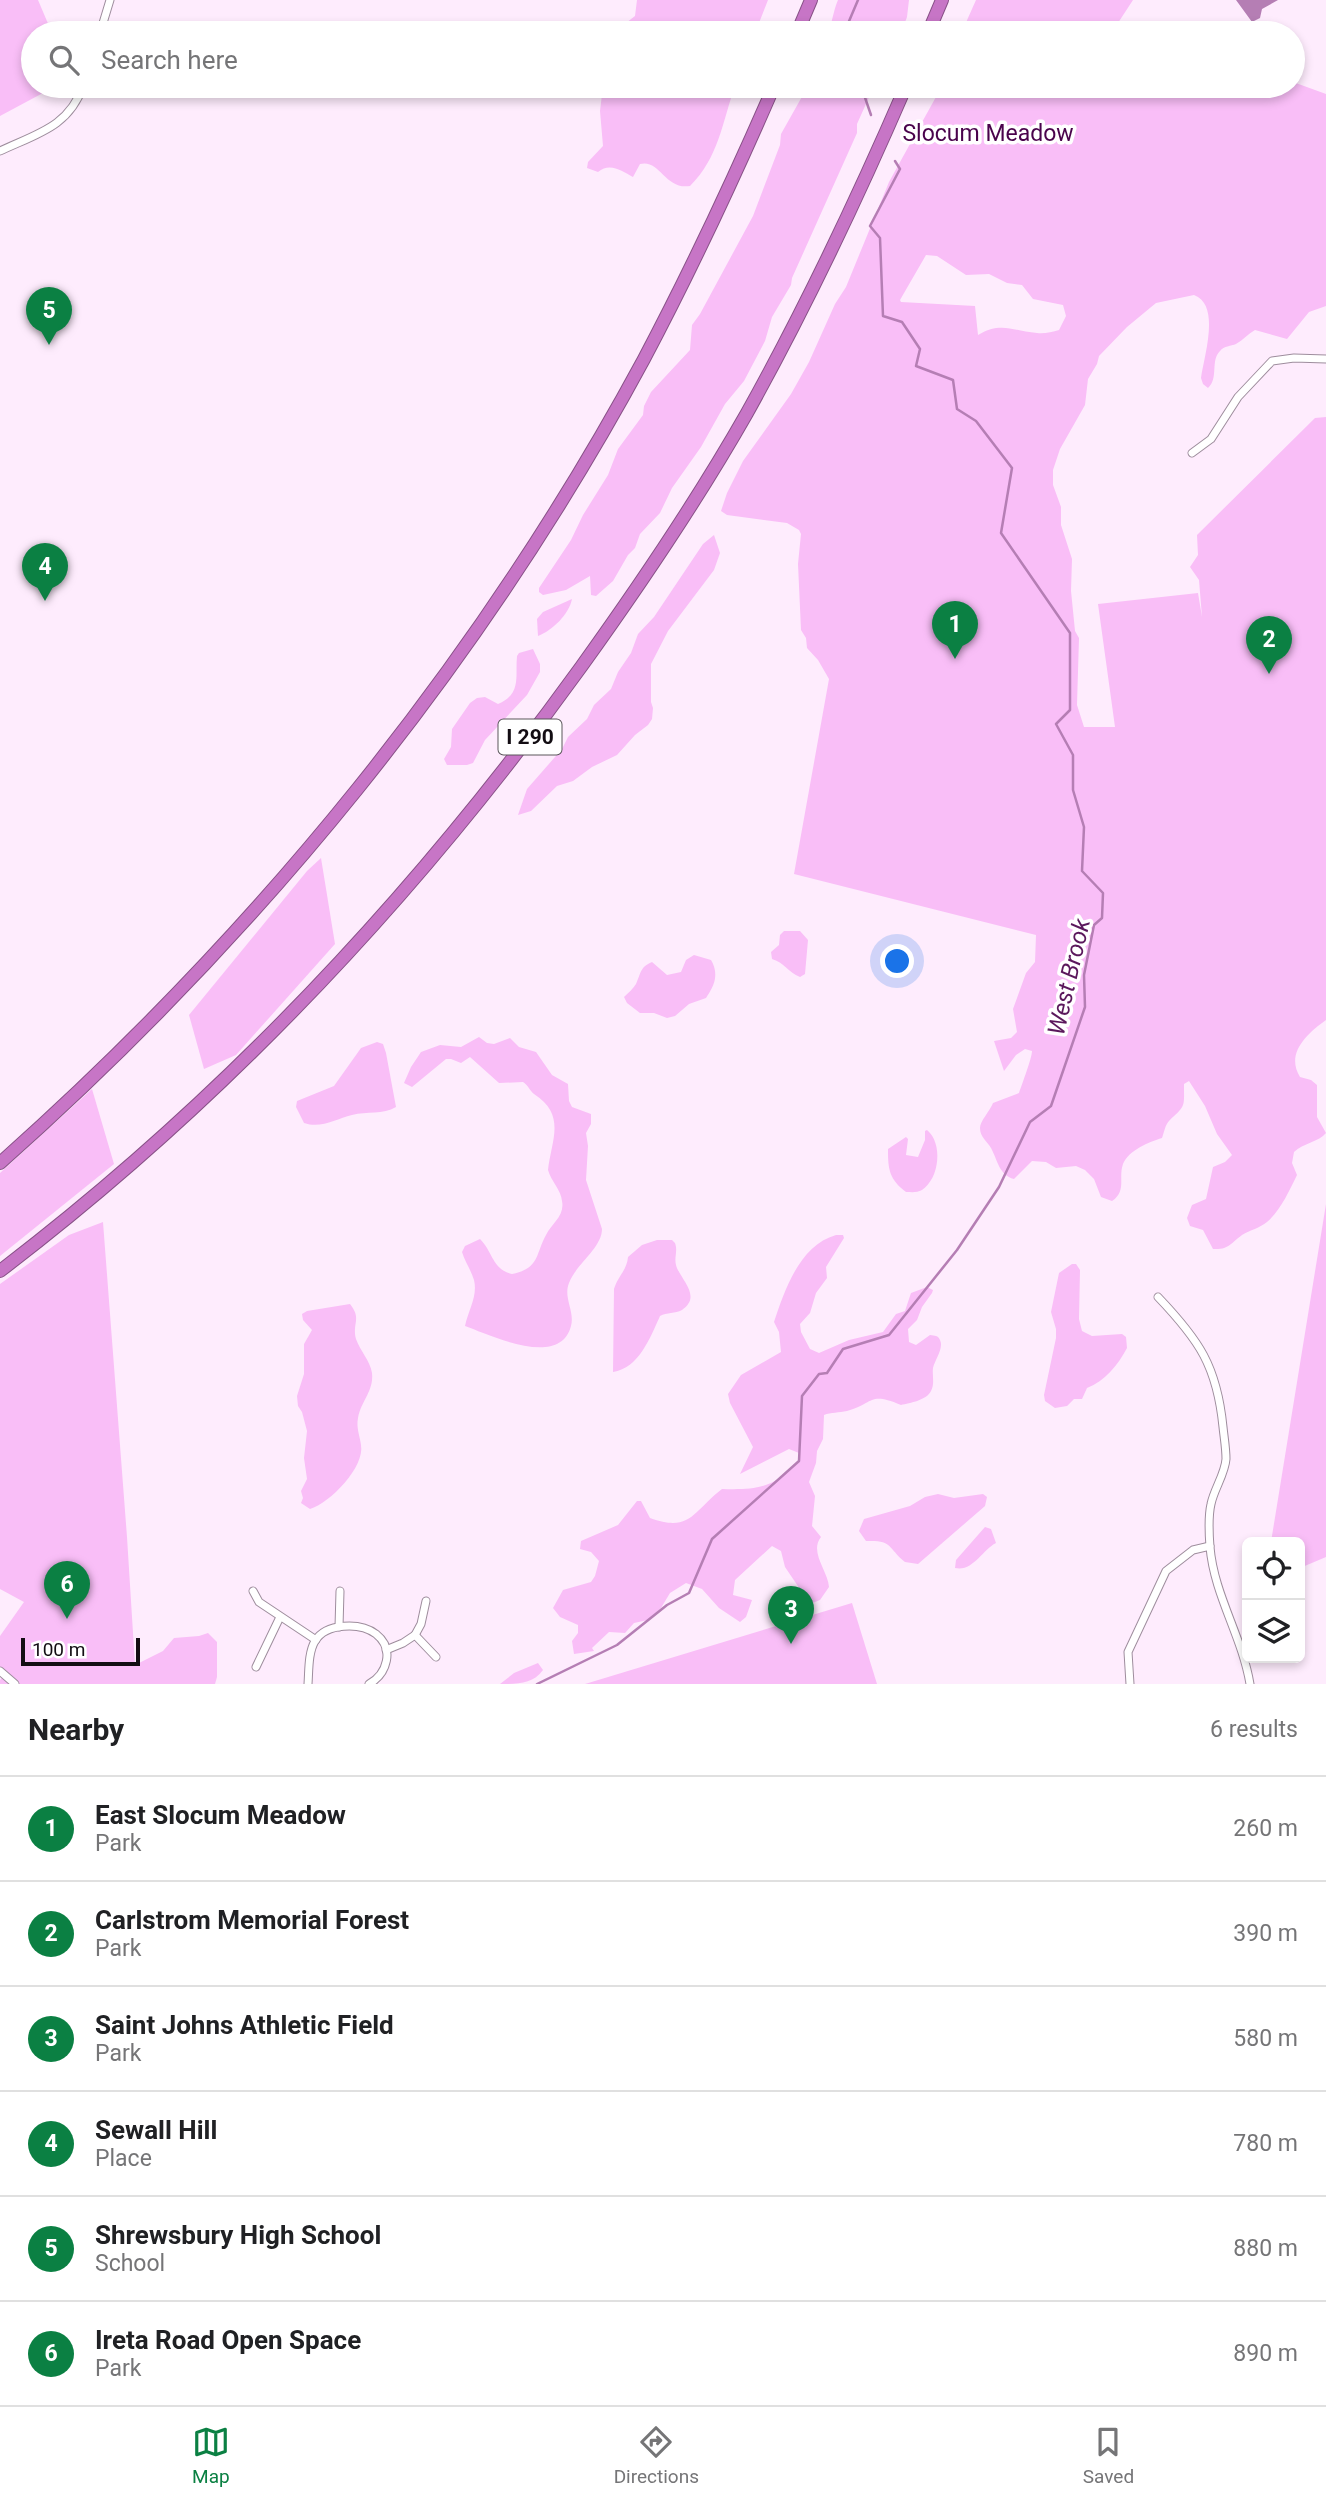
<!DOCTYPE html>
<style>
body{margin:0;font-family:Roboto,sans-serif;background:#f2f2f2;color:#202124}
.controls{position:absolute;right:21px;bottom:21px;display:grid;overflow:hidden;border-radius:10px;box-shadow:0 4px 10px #0003}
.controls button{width:63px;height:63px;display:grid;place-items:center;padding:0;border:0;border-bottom:2px solid #e0e0e0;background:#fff;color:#202124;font:35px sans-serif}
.scale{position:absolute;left:21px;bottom:18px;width:119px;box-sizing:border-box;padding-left:7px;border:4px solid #130d13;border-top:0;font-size:19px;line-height:24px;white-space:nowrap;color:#130d13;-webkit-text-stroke:5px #fff;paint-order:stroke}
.you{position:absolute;left:898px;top:962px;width:24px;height:24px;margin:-18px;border:5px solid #fff;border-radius:50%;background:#1a73e8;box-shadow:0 0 0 10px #1a73e833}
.badge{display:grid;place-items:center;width:46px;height:46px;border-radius:50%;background:#0b8043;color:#fff;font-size:23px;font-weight:700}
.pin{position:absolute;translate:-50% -58px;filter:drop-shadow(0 2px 4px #0008)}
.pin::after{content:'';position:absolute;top:37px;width:24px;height:21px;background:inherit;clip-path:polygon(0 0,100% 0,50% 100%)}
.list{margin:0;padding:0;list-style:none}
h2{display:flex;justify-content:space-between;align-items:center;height:91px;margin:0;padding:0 28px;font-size:30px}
h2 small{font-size:23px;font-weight:400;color:#757577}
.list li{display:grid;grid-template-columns:46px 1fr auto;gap:21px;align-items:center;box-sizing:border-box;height:105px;padding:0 28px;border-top:2px solid #e0e0e0}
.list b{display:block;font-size:26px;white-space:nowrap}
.list p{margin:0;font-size:23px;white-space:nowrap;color:#757577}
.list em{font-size:23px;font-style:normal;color:#757577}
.icon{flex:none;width:38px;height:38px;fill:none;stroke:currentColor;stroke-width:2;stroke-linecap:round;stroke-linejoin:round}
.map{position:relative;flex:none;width:1326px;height:1684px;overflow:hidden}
.search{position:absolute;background:#fff;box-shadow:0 4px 10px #0003;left:21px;right:21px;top:21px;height:77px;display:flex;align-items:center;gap:18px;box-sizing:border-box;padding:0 24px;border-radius:38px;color:#757577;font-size:26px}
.sheet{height:721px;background:#fff}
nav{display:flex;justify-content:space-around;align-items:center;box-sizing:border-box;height:98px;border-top:2px solid #e0e0e0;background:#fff;font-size:19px;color:#757577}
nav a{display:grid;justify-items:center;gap:4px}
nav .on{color:#0b8043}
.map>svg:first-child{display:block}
.green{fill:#f9bef7;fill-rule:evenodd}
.water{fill:#b57eb4}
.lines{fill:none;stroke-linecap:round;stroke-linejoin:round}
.stream{stroke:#b57eb4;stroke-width:2.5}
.street-casing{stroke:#9e8d9d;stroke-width:9}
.highway-casing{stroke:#885187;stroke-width:14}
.street{stroke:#fff;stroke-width:7}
.highway{stroke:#c775c6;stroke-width:12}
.labels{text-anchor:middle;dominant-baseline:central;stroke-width:7;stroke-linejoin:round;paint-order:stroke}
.shield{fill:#fff;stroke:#5a565a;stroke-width:2}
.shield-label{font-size:21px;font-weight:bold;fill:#130d13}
.park-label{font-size:23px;fill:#4a034c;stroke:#fff}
.water-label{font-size:24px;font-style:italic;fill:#5b185c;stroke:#fff}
</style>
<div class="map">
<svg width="1326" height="1684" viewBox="0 0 1326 1684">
<rect width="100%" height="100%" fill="#feecfd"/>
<g class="green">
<polygon points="0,0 38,0 52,33 33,33 33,86 56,86 0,116"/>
<polygon points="637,0 768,0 755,33 613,33 635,16"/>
<path d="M838,0H909L907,17L901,33H827C833,22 833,11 838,0Z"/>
<polygon points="976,0 1133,0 1116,26 1137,33 966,33 964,27"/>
<path d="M1293,82L1326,94V306L1309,312L1287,339L1255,330C1248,334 1243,340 1236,344C1231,346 1224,346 1220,351C1210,361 1219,378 1208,388L1203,384L1201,378C1204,356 1221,305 1194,295L1156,303L1127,327L1099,356L1097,364L1088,379L1085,405L1060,449L1053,470V485L1061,507V525L1072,559L1071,591L1075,631L1079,638L1077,705L1084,727H1115L1098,604L1198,593L1202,617L1199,580L1190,567L1198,555L1197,535L1315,418L1326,417V1020C1308,1033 1285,1053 1300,1077L1311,1080L1317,1085V1117L1326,1133C1319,1142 1303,1143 1294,1152L1292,1163L1297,1175C1289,1191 1281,1210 1267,1222C1260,1228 1250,1230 1242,1235C1231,1243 1229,1250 1213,1249L1203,1230L1190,1226L1187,1218L1192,1205L1206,1199L1213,1167L1225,1162L1232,1155L1217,1134L1205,1106L1189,1081L1184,1084C1184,1108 1186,1105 1169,1121C1165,1125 1164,1133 1162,1138C1149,1142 1129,1150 1123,1164C1118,1178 1127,1191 1112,1201L1101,1197L1094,1179L1085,1170L1076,1166L1056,1168L1046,1162L1032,1161L1014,1179C999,1175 998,1161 991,1148C987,1141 980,1137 980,1128C980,1121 990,1111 993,1103L1019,1093C1022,1084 1032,1058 1032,1051L1025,1049L1016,1055L1004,1071L994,1041L1011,1038L1017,1032L1013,1009L1026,973L1035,962L1036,935L794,874L829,679L818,660L807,648L806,638L801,630L798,564L801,534L799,530L787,523L727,515L721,511L727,493L743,461L791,394L809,362L835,304L846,287L889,182L942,86H1293ZM926,255L937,256L966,275L989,274L1007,283L1022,285L1033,299L1063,305L1066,316L1059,330C1052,332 1044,334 1037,333C1013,331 1001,321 978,335L975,306L901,302L900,300Z"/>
<path d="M603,86H735C722,123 719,157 690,186C665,190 660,159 640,164L633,177C622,171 610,162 598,172L587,168L588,162L603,146L600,111Z"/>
<polygon points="808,86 874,86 857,124 857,133 792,278 791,285 772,317 765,341 744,381 725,404 701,447 672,488 660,513 640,534 635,548 628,555 613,581 596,596 591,595 590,576 566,590 543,595 539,592 539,588 571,540 583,515 608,475 618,449 643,415 644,406 651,392 690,350 692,325 700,314 753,216 780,145 781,134"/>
<polygon points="714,535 720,553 714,570 668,631 651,664 651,702 653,708 652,719 648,725 635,735 617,755 592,767 573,781 557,786 531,811 518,815 527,789 562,749 568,737 587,719 594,705 611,689 618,672 631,653 638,634 654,617 703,544"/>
<path d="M572,599C569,614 553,630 538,636L537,619L543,612Z"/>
<path d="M533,649L540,664V672L527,695L485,740L473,763L467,765H447L444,759L451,747L452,729L470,703L477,698L485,697L498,704C522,694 515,676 517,656L519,653Z"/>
<polygon points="321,858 335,944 236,1055 204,1069 189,1015 307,871"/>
<path d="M784,931H800L808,940L805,974L800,977C788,972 785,963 772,959L771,952L779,945L780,935Z"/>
<path d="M694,955L711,960C719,974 715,985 706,998L689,1004L675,1016L667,1018L654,1013H640L627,1003L624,997C628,993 633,989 636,984C641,973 640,967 652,962L667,975L681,972L686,960Z"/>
<path d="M479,1037L487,1043L494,1044L510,1038L519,1047L536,1052L552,1075L568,1084L569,1101L572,1107L591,1114V1124L586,1133L588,1146L586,1180L602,1229C602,1248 576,1264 569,1283C563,1298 575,1311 571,1326C560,1369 490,1335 465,1326C468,1311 478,1296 474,1280C471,1270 465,1262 462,1252L465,1246L480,1239C493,1252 492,1269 512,1274C540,1268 535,1255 546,1235C552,1223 565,1216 562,1201C561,1190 551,1181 548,1170C551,1141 567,1115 534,1094C530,1091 528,1085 523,1082L499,1083L470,1057L461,1063L451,1059H446L412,1087L404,1083L411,1067L421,1052L440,1045L461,1047Z"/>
<path d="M377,1042L383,1044L386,1053L396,1107C383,1115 367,1111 352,1115C336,1119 321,1129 304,1123L296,1107L297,1101L334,1086L361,1048Z"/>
<polygon points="92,1089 114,1164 0,1256 0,1173"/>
<path d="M927,1130C943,1143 940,1178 922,1190C917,1193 911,1192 906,1192C889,1179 888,1169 888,1149L906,1137L908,1139L906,1155L918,1157L925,1140V1131Z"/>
<polygon points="1326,1204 1326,1557 1300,1568 1300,1542 1271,1542"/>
<polygon points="103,1222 127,1537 135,1665 163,1651 174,1638 199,1636 208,1633 217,1642 217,1677 215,1684 0,1684 0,1680 4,1675 0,1671 0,1636 24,1602 0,1589 0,1284 69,1235"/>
<path d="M836,1235H843L844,1238L826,1267L827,1278L816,1293L810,1313L800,1324L801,1332L810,1349L819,1353L849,1340L883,1332L896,1314L905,1311L911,1293L927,1287L933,1290L932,1293L922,1307L917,1320L908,1329L909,1342L916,1345L930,1335C935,1336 938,1335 940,1340C944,1348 935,1360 933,1368C932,1375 935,1384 931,1391C927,1400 910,1403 901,1405C868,1391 874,1404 847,1411C839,1413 831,1412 824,1415L823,1439L817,1451L816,1463L809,1482L815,1496L812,1526L821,1537C809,1552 828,1571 829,1587L820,1600L810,1604L785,1567L781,1551L772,1546L735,1580L733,1595L752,1600L746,1617L740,1622L719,1608L702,1589L686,1583L670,1593L661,1608L648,1620L634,1623L625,1633L609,1632L592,1648L594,1651L574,1654L572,1641L578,1633V1625L560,1617L553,1608L563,1590L591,1582L595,1576L599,1561L591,1552L580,1549L581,1541L618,1525L637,1501H641L650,1518C691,1533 693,1511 722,1489C756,1490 773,1488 798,1463L799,1453L789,1449L740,1474L753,1447L730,1403L728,1394L741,1375L781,1352L779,1332L774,1322C785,1289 800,1245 836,1235Z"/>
<path d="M657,1240H672L675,1243C678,1251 674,1257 676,1265C679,1278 703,1296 682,1310C675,1314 667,1312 660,1316C650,1338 639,1368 613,1372L614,1289C618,1276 627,1270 628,1257L642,1245Z"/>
<path d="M1072,1264H1076L1080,1270L1079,1319L1082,1331L1092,1336L1122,1334L1126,1337L1127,1348C1118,1365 1105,1381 1087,1388L1082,1399H1074L1067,1406L1055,1408L1045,1401L1044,1395L1056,1338V1329L1051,1312L1059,1273Z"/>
<path d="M350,1304C362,1319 352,1323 356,1339C360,1351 370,1360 372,1373C374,1391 361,1401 358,1418C356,1428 360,1436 361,1445C365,1467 330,1503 310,1509L301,1503L303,1498L301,1491L307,1479L304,1458L307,1431L302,1412L298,1406L297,1396L304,1374V1344L312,1330L303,1320L302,1314L307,1311Z"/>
<path d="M938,1494L954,1498L983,1494L987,1497L985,1506L918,1564L905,1562C887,1547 893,1540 866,1541L859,1531L864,1519L910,1506L925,1497Z"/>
<path d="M985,1527L991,1529L996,1543C982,1550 973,1572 955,1568L956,1560Z"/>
<polygon points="852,1603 877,1684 585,1684"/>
<path d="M538,1663L543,1670C533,1684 518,1684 500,1684L514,1673Z"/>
</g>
<polygon class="water" points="1236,0 1278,0 1262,9 1260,18 1252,22"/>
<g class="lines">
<g class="stream">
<polyline points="844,33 858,0"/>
<polyline points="861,86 871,115"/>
<polyline points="537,1684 617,1645 667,1605 689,1593 712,1539 799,1461 802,1396 819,1374 827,1373 843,1349 889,1335 957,1250 999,1187 1030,1122 1051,1106 1085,1007 1084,975 1094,925 1102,918 1103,893 1082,871 1084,827 1073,790 1073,755 1056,724 1070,710 1070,633 1001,533 1012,468 976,421 957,409 953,380 916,366 920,349 902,322 883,316 880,238 870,226 900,169 895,161"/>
</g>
<g class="street-casing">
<g id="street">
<polyline points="100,33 110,0"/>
<path d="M0,151C36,134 69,127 83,86"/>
<polyline points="1192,453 1211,439 1238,397 1272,361 1294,358 1326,359"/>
<path d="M1158,1297C1199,1340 1217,1366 1223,1427C1224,1437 1226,1448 1226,1459C1225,1474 1214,1489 1211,1504C1208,1517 1209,1534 1210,1547C1214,1595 1242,1636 1250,1684"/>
<polyline points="253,1591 259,1602 316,1640"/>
<polyline points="339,1627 340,1591"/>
<polyline points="415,1635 421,1624 426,1601"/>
<polyline points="386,1650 403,1643 415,1635 436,1657"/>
<polyline points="256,1667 280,1617"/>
<polyline points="0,1671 15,1684"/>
<path d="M308,1684C309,1671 308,1653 315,1641C326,1623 360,1622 376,1634C395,1649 387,1674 369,1684"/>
<polyline points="1130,1684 1128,1652 1166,1571 1193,1550 1210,1546"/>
</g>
</g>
<g class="highway-casing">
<g id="highway">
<polyline points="797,33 811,0"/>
<polyline points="928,33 942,0"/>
<path d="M0,1163C258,934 480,663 644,359C691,270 734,178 774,86"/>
<path d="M0,1271C223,1101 417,894 581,667C640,585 697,501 747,413C806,307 858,197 906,86"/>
</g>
</g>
<use href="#street" class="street"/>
<use href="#highway" class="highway"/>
</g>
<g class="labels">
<rect class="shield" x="498.5" y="719.5" width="63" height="35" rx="5"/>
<g class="shield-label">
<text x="530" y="737">I 290</text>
</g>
<g class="park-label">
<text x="988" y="133">Slocum Meadow</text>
</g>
<g class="water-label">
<text transform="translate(1069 977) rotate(-77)">West Brook</text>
</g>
</g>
</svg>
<div class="controls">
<button><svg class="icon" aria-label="locate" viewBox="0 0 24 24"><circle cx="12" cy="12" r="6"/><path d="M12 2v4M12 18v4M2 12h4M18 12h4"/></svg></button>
<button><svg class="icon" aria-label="layers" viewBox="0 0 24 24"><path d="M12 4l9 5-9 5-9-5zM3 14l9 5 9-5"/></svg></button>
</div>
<div class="scale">100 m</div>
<div class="you"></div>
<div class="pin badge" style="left:955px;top:659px">1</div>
<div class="pin badge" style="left:1269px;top:674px">2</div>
<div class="pin badge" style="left:791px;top:1644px">3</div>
<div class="pin badge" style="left:45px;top:601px">4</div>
<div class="pin badge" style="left:49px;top:345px">5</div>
<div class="pin badge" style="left:67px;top:1619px">6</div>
<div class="search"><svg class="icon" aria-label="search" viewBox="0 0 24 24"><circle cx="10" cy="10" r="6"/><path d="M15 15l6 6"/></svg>Search here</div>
</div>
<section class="sheet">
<h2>Nearby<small>6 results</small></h2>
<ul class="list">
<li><span class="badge">1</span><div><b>East Slocum Meadow</b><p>Park</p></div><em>260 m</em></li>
<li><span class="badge">2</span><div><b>Carlstrom Memorial Forest</b><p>Park</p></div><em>390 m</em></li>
<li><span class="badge">3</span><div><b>Saint Johns Athletic Field</b><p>Park</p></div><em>580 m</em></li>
<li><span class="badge">4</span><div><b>Sewall Hill</b><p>Place</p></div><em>780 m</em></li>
<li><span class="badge">5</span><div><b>Shrewsbury High School</b><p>School</p></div><em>880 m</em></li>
<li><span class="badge">6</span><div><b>Ireta Road Open Space</b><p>Park</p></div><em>890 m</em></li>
</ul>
</section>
<nav>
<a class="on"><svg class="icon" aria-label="map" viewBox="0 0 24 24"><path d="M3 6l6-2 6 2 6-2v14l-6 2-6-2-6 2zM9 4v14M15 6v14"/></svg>Map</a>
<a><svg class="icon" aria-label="directions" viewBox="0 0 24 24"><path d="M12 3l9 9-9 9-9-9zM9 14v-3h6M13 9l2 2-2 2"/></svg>Directions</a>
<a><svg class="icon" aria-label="saved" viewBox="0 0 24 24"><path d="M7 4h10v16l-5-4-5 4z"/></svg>Saved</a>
</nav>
